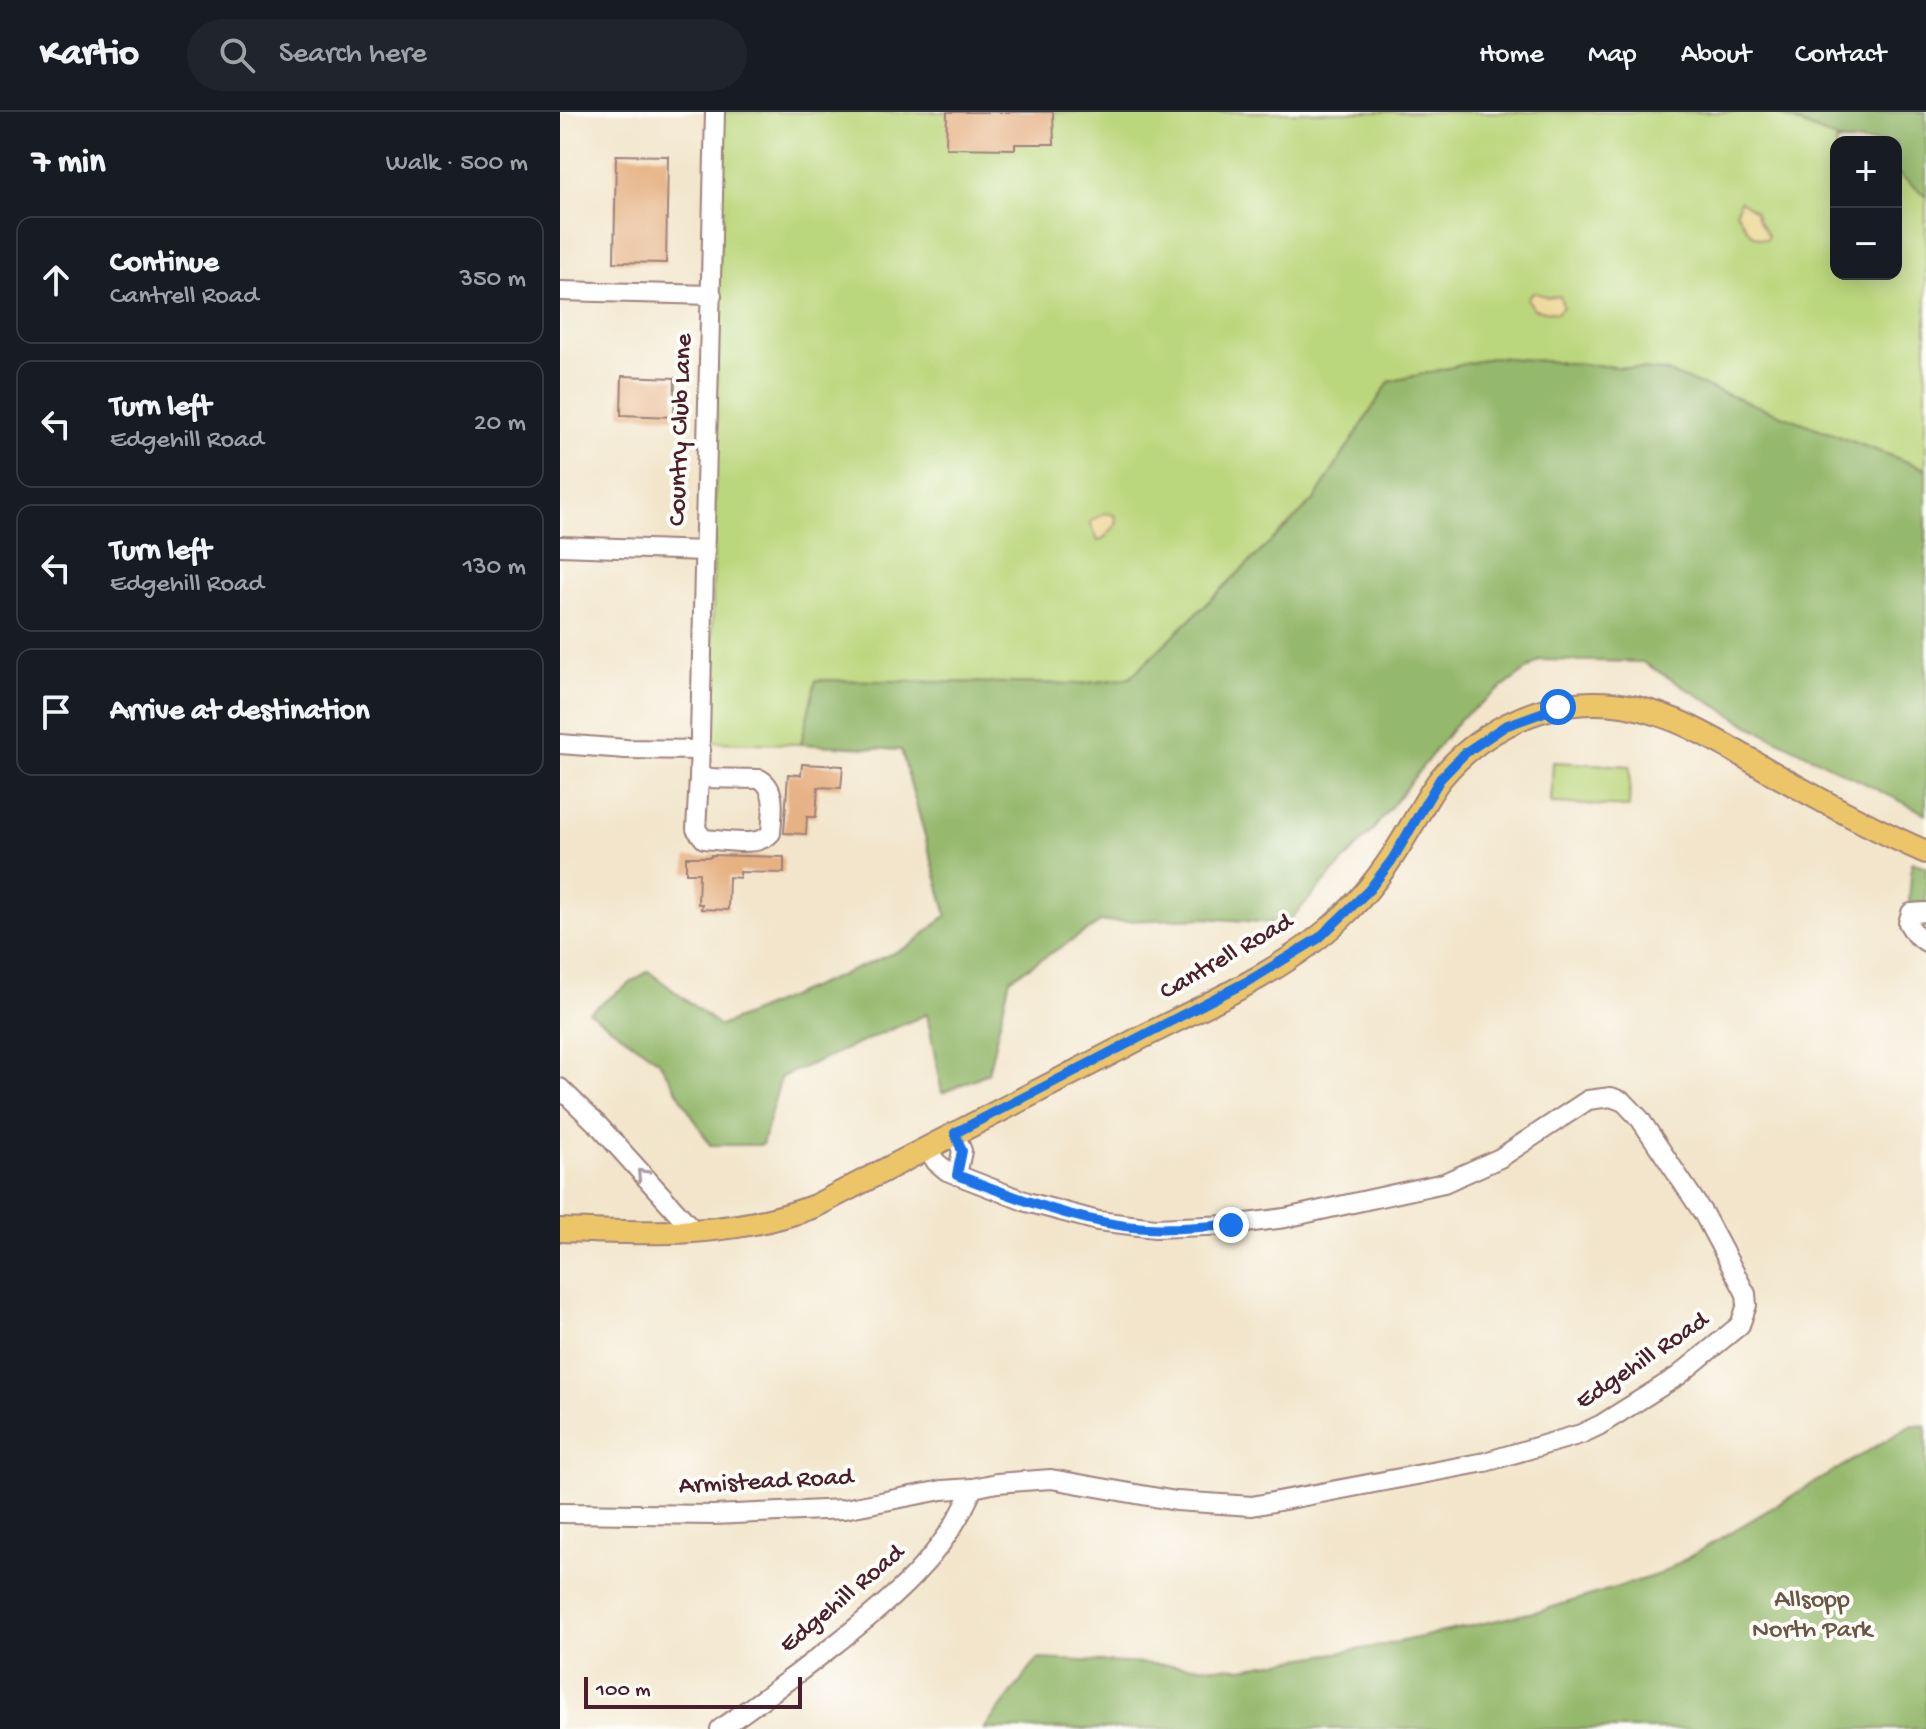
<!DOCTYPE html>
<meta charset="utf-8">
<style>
body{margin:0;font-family:"Gochi Hand",sans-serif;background:#20242c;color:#f1f3f6}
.controls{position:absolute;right:24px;top:24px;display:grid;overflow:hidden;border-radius:16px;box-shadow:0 4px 20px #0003}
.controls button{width:72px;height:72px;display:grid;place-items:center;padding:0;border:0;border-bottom:2px solid #363941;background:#171b24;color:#f1f3f6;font:40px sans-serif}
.scale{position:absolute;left:24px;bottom:20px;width:218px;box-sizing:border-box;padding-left:8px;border:4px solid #4a1f2b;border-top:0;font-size:22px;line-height:28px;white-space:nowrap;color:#4a1f2b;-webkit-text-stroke:6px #fdfcf7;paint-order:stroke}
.stop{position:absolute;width:24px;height:24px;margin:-18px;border:6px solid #1a73e8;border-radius:50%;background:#fff}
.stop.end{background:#1a73e8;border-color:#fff;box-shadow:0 2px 8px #0008}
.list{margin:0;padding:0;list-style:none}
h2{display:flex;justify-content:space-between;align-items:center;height:104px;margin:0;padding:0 32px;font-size:34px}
h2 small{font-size:26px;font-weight:400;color:#9ea1a6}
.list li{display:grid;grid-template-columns:52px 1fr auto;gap:24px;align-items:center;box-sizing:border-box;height:128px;margin:0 16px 16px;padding:0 16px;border:2px solid #363941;border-radius:16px}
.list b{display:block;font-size:30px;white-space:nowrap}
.list p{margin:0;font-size:26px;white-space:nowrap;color:#9ea1a6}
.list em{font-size:26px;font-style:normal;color:#9ea1a6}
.icon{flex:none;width:44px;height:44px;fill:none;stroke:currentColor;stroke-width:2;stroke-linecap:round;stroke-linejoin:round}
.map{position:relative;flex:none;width:1366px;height:1617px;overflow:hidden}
header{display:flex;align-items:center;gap:48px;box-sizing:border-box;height:112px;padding:0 40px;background:#171b24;border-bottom:2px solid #363941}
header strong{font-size:38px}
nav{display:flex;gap:44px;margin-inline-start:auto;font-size:28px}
.search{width:560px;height:72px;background:#20242c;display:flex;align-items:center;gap:20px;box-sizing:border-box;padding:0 28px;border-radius:44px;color:#9ea1a6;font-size:30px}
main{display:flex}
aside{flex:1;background:#171b24}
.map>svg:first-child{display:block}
.green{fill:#bbd77d;stroke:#827b54;stroke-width:2}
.forest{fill:#94b86c;stroke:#6f6c4c;stroke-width:2}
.sand{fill:#eeda9e;stroke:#9c7c64;stroke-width:2}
.building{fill:#e6b183}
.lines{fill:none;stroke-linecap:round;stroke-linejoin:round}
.minor-casing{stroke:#9e827b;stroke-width:22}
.major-casing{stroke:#9e827b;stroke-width:26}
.minor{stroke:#fff;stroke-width:18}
.major{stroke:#edc569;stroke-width:22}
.oneway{stroke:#ae9aa0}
.route{stroke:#1a73e8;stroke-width:10}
.labels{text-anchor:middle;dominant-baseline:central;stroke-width:8;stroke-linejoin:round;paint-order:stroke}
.street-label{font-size:26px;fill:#4a1f2b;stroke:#fdfcf7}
.park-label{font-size:26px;fill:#6c5644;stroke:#fdfcf7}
</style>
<header>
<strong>Kartio</strong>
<div class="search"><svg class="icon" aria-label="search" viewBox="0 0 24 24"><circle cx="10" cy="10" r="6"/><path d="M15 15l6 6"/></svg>Search here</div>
<nav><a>Home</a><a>Map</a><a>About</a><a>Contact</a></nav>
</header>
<main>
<aside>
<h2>7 min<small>Walk · 500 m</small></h2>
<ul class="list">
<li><svg class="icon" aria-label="ahead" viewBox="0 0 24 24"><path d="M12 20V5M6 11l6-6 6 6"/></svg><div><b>Continue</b><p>Cantrell Road</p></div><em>350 m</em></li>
<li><svg class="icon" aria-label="left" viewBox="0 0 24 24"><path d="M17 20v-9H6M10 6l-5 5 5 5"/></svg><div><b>Turn left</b><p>Edgehill Road</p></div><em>20 m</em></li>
<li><svg class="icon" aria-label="left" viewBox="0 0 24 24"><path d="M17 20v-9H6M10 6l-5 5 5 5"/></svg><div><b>Turn left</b><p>Edgehill Road</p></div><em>130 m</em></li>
<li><svg class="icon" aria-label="arrive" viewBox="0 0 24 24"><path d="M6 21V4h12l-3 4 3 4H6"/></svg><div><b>Arrive at destination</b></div></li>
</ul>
</aside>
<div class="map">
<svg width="1366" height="1617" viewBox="0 0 1366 1617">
<rect width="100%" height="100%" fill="#fdfcf7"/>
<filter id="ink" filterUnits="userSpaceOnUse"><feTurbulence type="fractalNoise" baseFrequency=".0125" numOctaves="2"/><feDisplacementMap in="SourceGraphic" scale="16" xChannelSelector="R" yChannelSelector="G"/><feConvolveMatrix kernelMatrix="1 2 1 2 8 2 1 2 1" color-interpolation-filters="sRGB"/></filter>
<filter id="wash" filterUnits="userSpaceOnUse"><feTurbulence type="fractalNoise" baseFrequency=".006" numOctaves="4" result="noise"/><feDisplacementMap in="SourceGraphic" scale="32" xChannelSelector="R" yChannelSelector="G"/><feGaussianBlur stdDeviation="1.8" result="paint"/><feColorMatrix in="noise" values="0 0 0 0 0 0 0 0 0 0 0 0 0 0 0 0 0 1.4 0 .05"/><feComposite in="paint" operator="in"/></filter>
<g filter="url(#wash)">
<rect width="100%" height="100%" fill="#f2e5cb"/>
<g class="green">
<polygon points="162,0 1213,0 1283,30 1276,30 1276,162 1336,162 1336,60 1366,84 1366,357 1104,259 935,245 829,270 754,388 569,566 519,572 256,568 241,632 150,630"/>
<polygon points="993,650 1070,654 1069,695 991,691"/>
</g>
<g class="forest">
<polygon points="1213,0 1366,0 1366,84 1336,60 1336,30 1283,30"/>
<polygon points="935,245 1104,259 1366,357 1366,702 1192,615 1082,550 980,548 900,607 812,719 726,812 644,806 541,810 450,867 428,961 382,981 367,902 221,965 202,1033 150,1033 99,949 29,900 88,859 160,914 350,834 387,803 341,638 241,632 256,568 519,572 570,566 754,388 829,270"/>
<polygon points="1352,750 1366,755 1366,793 1349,790"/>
<polygon points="1352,1313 1366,1314 1366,1617 424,1617 478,1547 681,1556 820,1534 983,1498 1100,1462"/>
</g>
<g class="sand">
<path d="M1180,89L1195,99L1198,108L1208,123L1207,127C1189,128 1186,113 1176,100Z"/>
<polygon points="973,180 988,185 1000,184 1003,195 997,201 974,197 967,186"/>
<polygon points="545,401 555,403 557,412 542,428 538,429 530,410"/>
</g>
<g id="blocks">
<g class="building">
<polygon points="387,0 493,0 494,32 455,32 455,37 386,36"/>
<polygon points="56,43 108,44 106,151 54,150"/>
<polygon points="62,264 115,266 114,305 61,303"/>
<polygon points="242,652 283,654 281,676 258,675 256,705 247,705 246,722 224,721 228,662 241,663"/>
<polygon points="151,743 224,745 224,761 180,760 180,766 169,765 168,798 141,797 142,792 138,792 139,761 126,761 126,745 151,745"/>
</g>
</g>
</g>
<g filter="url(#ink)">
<use href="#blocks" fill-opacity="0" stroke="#9e827b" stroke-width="2"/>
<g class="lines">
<g class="minor-casing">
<g id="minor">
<polyline points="0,179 152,183"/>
<polyline points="0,434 145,439"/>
<polyline points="0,632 66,637 141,638"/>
<polyline points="139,666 155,0"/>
<path d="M139,666L200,667C218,677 212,703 211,721C199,736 163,728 144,727L136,717Z"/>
<polyline points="1366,800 1351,801 1348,811 1355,822 1366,830"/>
<polyline points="0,976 40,1015 135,1120"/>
<polyline points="395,1021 402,1039 397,1063"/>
<polyline points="0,1401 153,1403 284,1397 382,1378 413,1376"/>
<path d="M160,1617C198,1591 236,1563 273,1534C331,1488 384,1445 413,1376L437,1371L491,1367L616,1389L692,1394L925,1350L1021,1322L1040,1313L1118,1264L1180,1213L1187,1193L1186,1182L1143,1101L1080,1007L1064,990L1051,985L1028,988L940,1046L884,1071L725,1106L671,1113L595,1116L538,1109L467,1090L387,1059L376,1050L368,1037"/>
</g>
</g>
<g class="major-casing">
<path id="major" d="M0,1118C89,1121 170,1126 255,1094C359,1041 463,986 567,933C638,896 724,861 782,805C810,779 831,749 850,716C860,700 869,681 881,666C917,622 974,592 1031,591C1103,589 1164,634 1225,668C1271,694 1317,719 1366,740"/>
</g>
<use href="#minor" class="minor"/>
<use href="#major" class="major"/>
</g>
<defs><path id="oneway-chevron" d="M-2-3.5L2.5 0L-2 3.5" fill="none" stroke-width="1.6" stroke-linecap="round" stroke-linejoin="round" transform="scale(2)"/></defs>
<use class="oneway" href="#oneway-chevron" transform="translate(82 1062) rotate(-133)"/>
</g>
<g class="lines" filter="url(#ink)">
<path class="route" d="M671,1113C636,1115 600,1119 565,1114C507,1106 452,1084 397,1063L402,1039L395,1021L692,867L759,826L809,778L832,748L880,667L905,641L945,614L998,595"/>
</g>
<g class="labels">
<g class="street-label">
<text transform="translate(122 318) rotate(-88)">Country Club Lane</text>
<text transform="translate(667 846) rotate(-30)">Cantrell Road</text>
<text transform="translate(1083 1250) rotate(-34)">Edgehill Road</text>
<text transform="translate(206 1371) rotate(-3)">Armistead Road</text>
<text transform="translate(283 1488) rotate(-40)">Edgehill Road</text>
</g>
<g class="park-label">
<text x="1252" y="1489">Allsopp<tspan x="1252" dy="30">North Park</tspan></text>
</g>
</g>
</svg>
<div class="controls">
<button>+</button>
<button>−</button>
</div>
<div class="scale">100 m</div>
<div class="stop" style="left:998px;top:595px"></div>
<div class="stop end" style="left:671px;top:1113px"></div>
</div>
</main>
